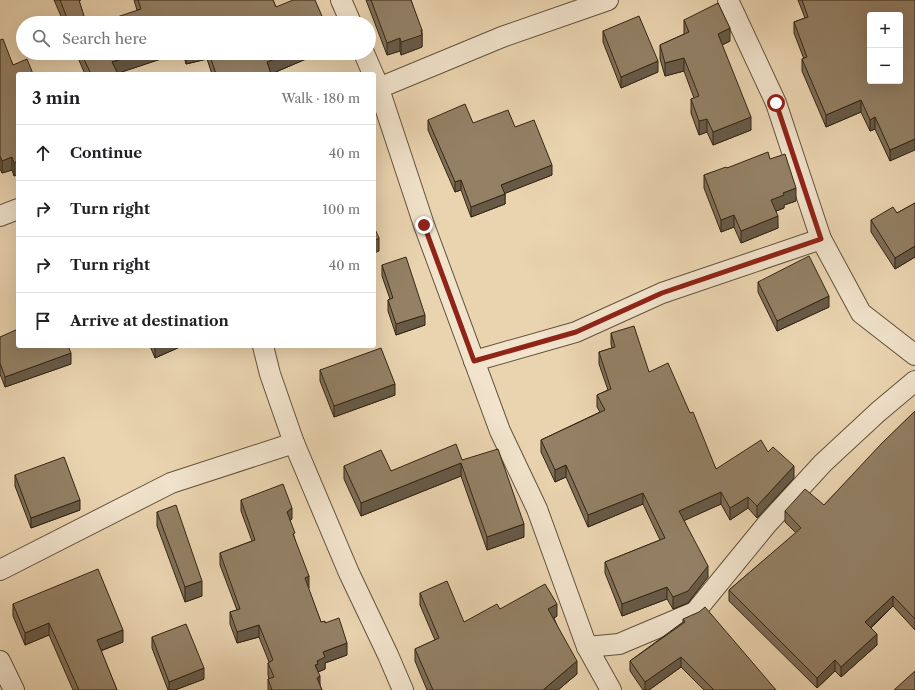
<!DOCTYPE html>
<meta charset="utf-8">
<style>
body{margin:0;font-family:"Libre Caslon Text",serif;background:#f2f2f2;color:#202124}
.controls{position:absolute;right:12px;top:12px;display:grid;overflow:hidden;border-radius:4px;box-shadow:0 4px 16px #0002}
.controls button{width:36px;height:36px;display:grid;place-items:center;padding:0;border:0;border-bottom:1px solid #e0e0e0;background:#fff;color:#202124;font:20px sans-serif}
.stop{position:absolute;width:12px;height:12px;margin:-9px;border:3px solid #8f2418;border-radius:50%;background:#fff}
.stop.end{background:#8f2418;border-color:#fff;box-shadow:0 1px 4px #0008}
.list{margin:0;padding:0;list-style:none}
h2{display:flex;justify-content:space-between;align-items:center;height:52px;margin:0;padding:0 16px;font-size:17px}
h2 small{font-size:13px;font-weight:400;color:#757577}
.list li{display:grid;grid-template-columns:26px 1fr auto;gap:12px;align-items:center;box-sizing:border-box;height:56px;padding:0 16px;border-top:1px solid #e0e0e0}
.list b{display:block;font-size:15px;white-space:nowrap}
.list em{font-size:13px;font-style:normal;color:#757577}
.icon{flex:none;width:22px;height:22px;fill:none;stroke:currentColor;stroke-width:2;stroke-linecap:round;stroke-linejoin:round}
.map{position:relative;flex:none;width:915px;height:690px;overflow:hidden}
.search{position:absolute;background:#fff;box-shadow:0 4px 16px #0002;left:16px;top:16px;width:360px;height:44px;display:flex;align-items:center;gap:10px;box-sizing:border-box;padding:0 14px;border-radius:22px;color:#757577;font-size:15px}
.panel{position:absolute;background:#fff;box-shadow:0 4px 16px #0002;left:16px;top:72px;width:360px;height:276px;border-radius:4px}
.map>svg:first-child{display:block}
.lines{fill:none;stroke-linecap:round;stroke-linejoin:round}
.minor-casing{stroke:#62523b;stroke-width:22}
.minor{stroke:#f1e3cc;stroke-width:20}
.wall{fill:#7e6e57;stroke:#342614}
.shaded-wall{fill:#675a47;stroke:#342614}
.building{fill:#938065;stroke:#342614;fill-rule:evenodd}
.route{stroke:#8f2418;stroke-width:5}
</style>
<div class="map">
<svg width="915" height="690" viewBox="0 0 915 690">
<rect width="100%" height="100%" fill="#ead4b0"/>
<filter id="stains"><feTurbulence type="fractalNoise" baseFrequency=".005" numOctaves="4"/><feColorMatrix values="0 0 0 0 .2 0 0 0 0 .09 0 0 0 0 .02 0 0 0 .5 -.17"/></filter>
<radialGradient id="worn" r=".72"><stop offset=".6" stop-color="#630" stop-opacity="0"/><stop offset="1" stop-color="#630" stop-opacity=".3"/></radialGradient>
<g class="lines">
<g class="minor-casing">
<g id="minor">
<polyline points="341,0 351,23"/>
<polyline points="728,0 776,103 821,239 861,313 915,355"/>
<polyline points="364,53 373,74"/>
<polyline points="374,76 379,89 424,225 500,431 537,509 587,647 611,690"/>
<polyline points="374,90 502,37 608,0"/>
<polyline points="0,216 18,209"/>
<polyline points="263,346 270,374 294,443 349,573 388,655 403,690"/>
<polyline points="474,361 576,332 662,293 821,239"/>
<polyline points="0,570 171,483 294,443"/>
<polyline points="587,647 619,644 695,612 767,524 823,463 878,412 915,381"/>
<polyline points="0,661 14,690"/>
</g>
</g>
<use href="#minor" class="minor"/>
</g>
<g class="wall">
<polygon points="54,0 81,0 79,1 86,23 64,23"/>
<polygon points="134,0 273,0 276,7 137,10"/>
<polygon points="366,0 411,0 422,34 422,47 401,55 400,51 387,55"/>
<polygon points="798,0 915,0 890,161 875,129 870,131 861,112 826,127 802,71 802,59 804,59 794,33 794,22 805,18"/>
<polygon points="684,20 730,41 722,45 751,130 713,145 707,132 699,135 691,113 691,99 694,98 684,71 665,76 660,59 660,45 684,34"/>
<polygon points="603,31 658,72 621,88 603,42"/>
<polygon points="0,40 18,74 18,174 14,176 12,170 2,173 0,169"/>
<polygon points="71,53 179,53 117,73 118,74 85,74 78,58 73,59"/>
<polygon points="183,53 320,53 271,74 212,74 207,59 186,64"/>
<polygon points="428,120 515,127 552,175 505,193 505,204 471,217 461,190 455,192 428,130"/>
<polygon points="770,159 796,201 784,205 784,208 776,211 778,228 741,243 734,227 721,232 704,188 704,175 727,168"/>
<polygon points="915,203 915,257 895,269 871,232 871,220 897,213"/>
<polygon points="382,265 425,325 396,335 388,311 388,300 390,299 382,276"/>
<polygon points="758,282 829,307 777,331 758,292"/>
<polygon points="611,333 690,413 716,469 768,452 794,478 757,518 748,508 730,520 721,504 684,520 708,577 688,603 673,609 667,599 622,616 605,573 605,562 660,540 643,504 588,527 566,477 555,482 541,452 541,440 600,412 597,407 597,395 608,390 599,364 599,352 612,348 611,344"/>
<polygon points="0,337 71,364 5,387 0,374"/>
<polygon points="150,346 182,346 155,358"/>
<polygon points="320,370 395,395 334,417 320,381"/>
<polygon points="915,411 915,630 893,606 871,628 877,645 841,677 835,671 817,688 729,601 729,590 796,533 785,522 785,511 824,505"/>
<polygon points="462,460 524,537 487,550 461,476 361,516 344,479 344,466 391,471"/>
<polygon points="15,475 80,510 31,528 15,486"/>
<polygon points="241,500 292,519 290,521 295,540 309,588 308,588 321,622 325,623 347,655 325,663 325,669 318,672 320,686 322,690 268,690 268,679 269,679 268,675 268,663 269,662 259,637 237,643 230,624 230,612 237,610 220,565 220,553 252,541 241,511"/>
<polygon points="157,512 202,596 185,602 157,526"/>
<polygon points="420,593 464,622 500,609 557,616 554,618 577,674 558,690 427,690 415,661 415,649 435,640 420,605"/>
<polygon points="13,604 123,642 101,651 117,690 73,690 49,635 25,645 13,616"/>
<polygon points="683,619 776,690 704,690 681,667 649,690 643,690 630,671 630,661 683,622"/>
<polygon points="152,637 204,679 175,690 168,690 152,648"/>
</g>
<g class="shaded-wall">
<polygon points="730,28 730,41 718,47 718,34"/>
<polygon points="422,30 422,47 401,55 401,42"/>
<polygon points="400,38 400,51 387,55 387,43"/>
<polygon points="73,53 78,53 78,58 73,59"/>
<polygon points="140,53 179,53 116,74 112,62"/>
<polygon points="186,53 207,53 207,59 186,64"/>
<polygon points="290,53 320,53 271,74 267,62"/>
<polygon points="684,58 684,71 665,76 665,63"/>
<polygon points="658,61 658,72 621,88 621,77"/>
<polygon points="861,100 861,112 826,127 826,115"/>
<polygon points="751,117 751,130 713,145 713,132"/>
<polygon points="875,117 875,129 870,131 870,120"/>
<polygon points="707,119 707,132 699,135 699,121"/>
<polygon points="915,139 915,150 890,161 890,150"/>
<polygon points="12,157 12,170 2,173 2,161"/>
<polygon points="18,161 18,174 14,176 14,163"/>
<polygon points="552,165 552,175 501,195 501,185"/>
<polygon points="461,180 461,190 455,192 455,182"/>
<polygon points="796,188 796,201 784,205 784,208 771,213 771,200 783,193"/>
<polygon points="505,194 505,204 471,217 471,207"/>
<polygon points="734,215 734,227 721,232 721,220"/>
<polygon points="778,216 778,228 741,243 741,231"/>
<polygon points="379,238 379,251 374,253 374,241"/>
<polygon points="915,246 915,257 895,269 895,258"/>
<polygon points="829,296 829,307 777,331 777,321"/>
<polygon points="425,315 425,325 396,335 396,324"/>
<polygon points="155,346 182,346 155,358"/>
<polygon points="71,353 71,364 5,387 5,377"/>
<polygon points="395,384 395,395 334,417 334,406"/>
<polygon points="461,463 461,476 361,516 361,503"/>
<polygon points="566,465 566,477 555,482 555,470"/>
<polygon points="794,466 794,478 757,518 757,506"/>
<polygon points="721,492 721,504 679,523 679,511"/>
<polygon points="643,493 643,504 588,527 588,515"/>
<polygon points="748,497 748,508 730,520 730,508"/>
<polygon points="80,500 80,510 31,528 31,518"/>
<polygon points="292,508 292,519 287,523 287,512"/>
<polygon points="524,524 524,537 487,550 487,537"/>
<polygon points="708,566 708,577 688,603 673,609 673,597"/>
<polygon points="309,576 309,588 305,589 305,578"/>
<polygon points="202,581 202,596 185,602 185,587"/>
<polygon points="667,587 667,599 622,616 622,604"/>
<polygon points="893,596 893,606 865,632 865,622"/>
<polygon points="557,604 557,616 548,621 548,609"/>
<polygon points="49,623 49,635 25,645 25,633"/>
<polygon points="259,625 259,637 237,643 237,632"/>
<polygon points="123,630 123,642 97,652 97,640"/>
<polygon points="877,634 877,645 841,677 841,667"/>
<polygon points="347,643 347,655 325,663 325,669 318,672 315,665 323,652"/>
<polygon points="681,657 681,667 649,690 645,690 645,682"/>
<polygon points="835,660 835,671 817,688 817,678"/>
<polygon points="577,661 577,674 558,690 543,690"/>
<polygon points="204,668 204,679 175,690 169,690 169,682"/>
<polygon points="320,676 320,688 317,678"/>
</g>
<g class="building">
<polygon points="60,0 79,0 86,23 69,23"/>
<polygon points="138,0 273,0 276,7 293,0 315,0 325,23 99,23 141,9"/>
<polygon points="371,0 411,0 422,30 421,30 422,35 401,42 400,38 387,43"/>
<path d="M802,0H915V139L890,150L875,117L870,120L861,100L826,115L802,59L807,57L794,22L808,17ZM870,15H900V81H870Z"/>
<polygon points="718,3 730,28 718,34 751,117 713,132 707,119 699,121 691,99 699,96 684,58 665,63 660,45 689,32 684,20"/>
<polygon points="639,16 658,61 621,77 603,31"/>
<polygon points="3,39 13,65 27,59 33,74 18,74 18,161 14,163 12,157 2,161 0,156 0,40"/>
<polygon points="81,53 140,53 112,62 118,74 91,74"/>
<polygon points="209,53 290,53 267,62 271,74 216,74"/>
<polygon points="465,104 473,123 508,110 515,127 534,120 552,165 501,185 505,194 471,207 461,180 455,182 428,120"/>
<polygon points="768,152 770,159 785,154 796,188 783,193 784,195 771,200 778,216 741,231 734,215 721,220 704,175 726,167 727,168"/>
<polygon points="915,203 915,246 895,258 871,220 893,207 897,213"/>
<polygon points="374,227 379,238 374,241"/>
<polygon points="809,256 829,296 777,321 758,282"/>
<polygon points="406,257 425,315 396,324 388,300 393,298 382,265"/>
<polygon points="634,326 649,372 668,363 690,413 693,412 716,469 761,440 768,452 773,447 794,466 757,506 748,497 730,508 721,492 679,511 708,566 688,591 673,597 667,587 622,604 605,562 665,538 643,493 588,515 566,465 555,470 541,440 605,410 597,395 611,389 599,352 615,347 611,333"/>
<polygon points="18,329 18,346 68,346 71,353 5,377 0,363 0,337"/>
<polygon points="381,348 395,384 334,406 320,370"/>
<polygon points="915,411 915,619 893,596 865,622 877,634 841,667 835,660 817,678 729,590 801,528 785,511 805,489 824,505 882,443"/>
<polygon points="456,444 462,460 498,449 524,524 487,537 461,463 361,503 344,466 381,450 391,471"/>
<polygon points="64,457 80,500 31,518 15,475"/>
<polygon points="283,484 292,508 287,512 295,533 293,534 309,576 305,578 321,622 325,621 325,623 339,618 347,643 323,652 325,657 317,661 318,664 315,665 320,676 317,678 322,690 272,690 268,679 274,677 268,663 273,660 259,625 237,632 230,612 240,609 220,553 255,540 241,500"/>
<polygon points="176,505 202,581 185,587 157,512"/>
<polygon points="98,569 123,630 97,640 117,690 79,690 49,623 25,633 13,604"/>
<polygon points="447,581 464,622 497,604 500,609 545,584 557,604 548,609 577,661 543,690 433,690 415,649 439,638 420,593"/>
<polygon points="705,607 776,690 714,690 681,657 645,682 630,661 685,622 683,619 699,612"/>
<polygon points="186,624 204,668 169,682 152,637"/>
<polygon points="915,671 915,690 894,690"/>
</g>
<g class="lines">
<polyline class="route" points="424,225 474,361 576,332 662,293 821,239 776,103"/>
</g>
<rect width="100%" height="100%" filter="url(#stains)"/>
<rect width="100%" height="100%" fill="url(#worn)"/>
</svg>
<div class="controls">
<button>+</button>
<button>−</button>
</div>
<div class="stop" style="left:776px;top:103px"></div>
<div class="stop end" style="left:424px;top:225px"></div>
<div class="search"><svg class="icon" aria-label="search" viewBox="0 0 24 24"><circle cx="10" cy="10" r="6"/><path d="M15 15l6 6"/></svg>Search here</div>
<section class="panel">
<h2>3 min<small>Walk · 180 m</small></h2>
<ul class="list">
<li><svg class="icon" aria-label="ahead" viewBox="0 0 24 24"><path d="M12 20V5M6 11l6-6 6 6"/></svg><div><b>Continue</b></div><em>40 m</em></li>
<li><svg class="icon" aria-label="right" viewBox="0 0 24 24"><path d="M7 20v-9h11M14 6l5 5-5 5"/></svg><div><b>Turn right</b></div><em>100 m</em></li>
<li><svg class="icon" aria-label="right" viewBox="0 0 24 24"><path d="M7 20v-9h11M14 6l5 5-5 5"/></svg><div><b>Turn right</b></div><em>40 m</em></li>
<li><svg class="icon" aria-label="arrive" viewBox="0 0 24 24"><path d="M6 21V4h12l-3 4 3 4H6"/></svg><div><b>Arrive at destination</b></div></li>
</ul>
</section>
</div>
